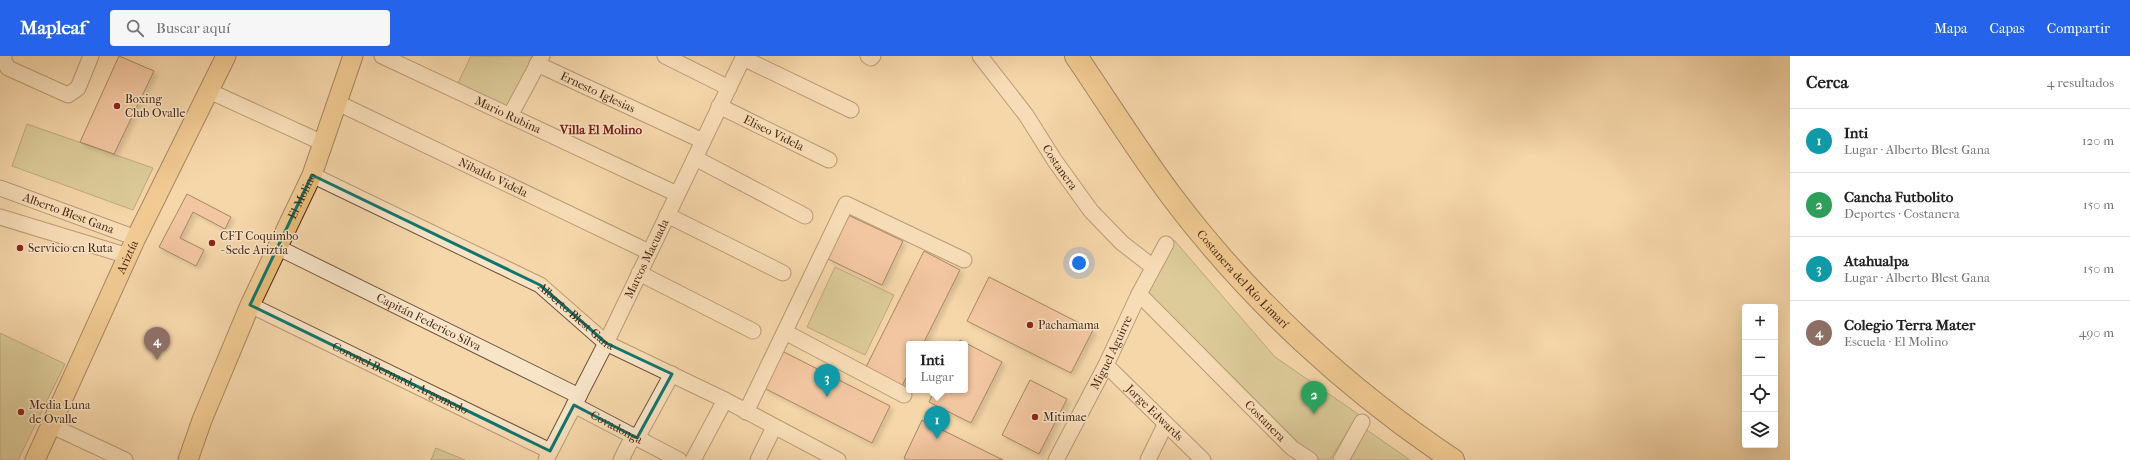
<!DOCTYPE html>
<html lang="es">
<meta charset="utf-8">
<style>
body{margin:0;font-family:"IM FELL French Canon",serif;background:#f6f6f6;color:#202124}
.controls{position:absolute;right:12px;bottom:12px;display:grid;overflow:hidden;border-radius:4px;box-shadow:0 4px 16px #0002}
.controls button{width:36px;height:36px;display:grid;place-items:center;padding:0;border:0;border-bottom:1px solid #e0e0e0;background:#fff;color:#202124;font:20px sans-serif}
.you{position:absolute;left:1079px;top:207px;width:14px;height:14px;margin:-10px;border:3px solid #fff;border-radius:50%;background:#1a73e8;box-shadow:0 0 0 6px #1a73e833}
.badge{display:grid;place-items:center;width:26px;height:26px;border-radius:50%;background:#2563eb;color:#fff;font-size:13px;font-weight:700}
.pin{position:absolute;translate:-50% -33px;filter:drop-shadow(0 1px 2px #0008)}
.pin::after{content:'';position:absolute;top:21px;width:14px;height:12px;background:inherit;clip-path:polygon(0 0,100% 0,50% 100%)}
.popup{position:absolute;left:906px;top:285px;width:62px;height:52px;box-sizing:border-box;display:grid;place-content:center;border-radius:4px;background:#fff;filter:drop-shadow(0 1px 3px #0005);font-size:13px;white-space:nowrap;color:#757577}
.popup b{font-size:15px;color:#202124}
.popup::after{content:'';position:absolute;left:50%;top:100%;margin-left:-8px;border:8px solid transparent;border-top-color:#fff}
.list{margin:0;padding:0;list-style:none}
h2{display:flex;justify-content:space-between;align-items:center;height:52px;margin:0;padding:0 16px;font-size:17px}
h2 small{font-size:13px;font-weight:400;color:#757577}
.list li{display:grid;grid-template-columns:26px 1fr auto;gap:12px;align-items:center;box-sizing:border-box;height:64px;padding:0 16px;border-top:1px solid #e0e0e0}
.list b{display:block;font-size:15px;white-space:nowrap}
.list p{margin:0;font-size:13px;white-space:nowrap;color:#757577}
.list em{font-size:13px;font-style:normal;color:#757577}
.icon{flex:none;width:22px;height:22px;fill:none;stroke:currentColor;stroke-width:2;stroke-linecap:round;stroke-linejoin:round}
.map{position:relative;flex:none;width:1790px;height:404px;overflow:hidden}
header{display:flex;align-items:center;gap:24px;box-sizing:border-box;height:56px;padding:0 20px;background:#2563eb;color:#fff}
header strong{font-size:19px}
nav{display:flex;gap:22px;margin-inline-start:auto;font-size:14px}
.search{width:280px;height:36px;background:#f6f6f6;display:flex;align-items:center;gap:10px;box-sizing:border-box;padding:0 14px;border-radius:4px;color:#757577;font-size:15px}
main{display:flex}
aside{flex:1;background:#fff}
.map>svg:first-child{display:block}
.green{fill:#bebe87;stroke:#82724e}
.building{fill:#edb194;stroke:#462714;filter:url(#shadow)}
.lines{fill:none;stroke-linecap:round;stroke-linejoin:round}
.minor-casing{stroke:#72533a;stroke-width:17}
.major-casing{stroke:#462714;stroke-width:21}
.highway-casing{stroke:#462714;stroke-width:24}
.minor{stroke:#f8e5c8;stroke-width:15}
.major{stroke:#eabc75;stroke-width:19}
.highway{stroke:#eabc75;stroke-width:22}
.marked{fill:none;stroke:#0f766e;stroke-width:3;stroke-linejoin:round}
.poi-dot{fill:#8f2418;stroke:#f8e5c8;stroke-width:1.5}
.labels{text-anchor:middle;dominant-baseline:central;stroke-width:3;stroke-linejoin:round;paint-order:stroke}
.street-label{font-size:12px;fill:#462714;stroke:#f8e5c8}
.poi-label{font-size:12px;fill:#462714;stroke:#f8e5c8;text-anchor:start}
.neighbourhood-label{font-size:13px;font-weight:bold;fill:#7a1f14;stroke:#f8e5c8}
</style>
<header>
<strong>Mapleaf</strong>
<div class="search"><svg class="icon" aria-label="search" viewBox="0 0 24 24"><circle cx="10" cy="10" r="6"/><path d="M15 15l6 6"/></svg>Buscar aquí</div>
<nav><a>Mapa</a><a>Capas</a><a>Compartir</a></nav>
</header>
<main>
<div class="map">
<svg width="1790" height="404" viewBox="0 0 1790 404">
<defs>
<filter id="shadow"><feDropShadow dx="3.5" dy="3.5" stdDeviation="2" flood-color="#0004"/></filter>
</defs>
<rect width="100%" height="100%" fill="#f5d7aa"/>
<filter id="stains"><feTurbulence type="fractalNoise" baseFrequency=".005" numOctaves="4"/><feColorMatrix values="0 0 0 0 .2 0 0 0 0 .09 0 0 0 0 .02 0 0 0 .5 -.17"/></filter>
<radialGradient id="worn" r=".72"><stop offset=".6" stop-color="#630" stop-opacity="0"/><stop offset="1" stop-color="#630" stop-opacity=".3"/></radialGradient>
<g class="green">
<polygon points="471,0 537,0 509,54 457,29"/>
<polygon points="27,68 153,112 133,154 12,110"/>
<polygon points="1174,184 1275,301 1358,358 1330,404 1319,404 1296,388 1220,314 1146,234"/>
<polygon points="835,211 894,239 865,299 807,271"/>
<polygon points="0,277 65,308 18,404 0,404"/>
<polygon points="1364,372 1410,404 1347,404"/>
<polygon points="436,392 465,404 431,404"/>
</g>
<g class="building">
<polygon points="119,0 154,15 114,98 80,86"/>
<polygon points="187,138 231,161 225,173 193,156 180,182 204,194 196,210 159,191"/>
<polygon points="848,159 903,185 882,229 828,203"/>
<polygon points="924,195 960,214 923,288 909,288 909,316 902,330 866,311"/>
<polygon points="989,221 1093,274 1071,317 967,265"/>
<polygon points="960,284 1002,306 971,367 929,346 935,334 965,334 965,288 959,288"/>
<polygon points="782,295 890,350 872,387 764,332"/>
<polygon points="1030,324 1067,343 1039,398 1002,379"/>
<polygon points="922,364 1003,404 907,404 904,402"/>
</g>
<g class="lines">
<g class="minor-casing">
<g id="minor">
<polyline points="4,0 3,3 8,12 68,39 78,32 91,0"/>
<path id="s1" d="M382,0L677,138"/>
<polyline points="665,0 729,32"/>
<polyline points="868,0 871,2 873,0"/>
<path id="s2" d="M980,0L1026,59L1055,105L1091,155L1122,187L1153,211"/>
<polyline points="743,2 851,54"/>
<path id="s3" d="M537,8L703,85"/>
<polyline points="209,35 323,87"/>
<path id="s4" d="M338,47L649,196"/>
<path id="s5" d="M719,50L829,104"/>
<polyline points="510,60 542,0"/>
<polyline points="695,102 805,160"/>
<path id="s6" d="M312,119L540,229L606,287L725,344L838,404"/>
<path id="s7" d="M0,132L136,182"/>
<polyline points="667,159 783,217"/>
<polyline points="0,161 128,200"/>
<path id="s8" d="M279,192L579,340"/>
<polyline points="639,217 753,275"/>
<path id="s9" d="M1139,238L1292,392L1310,404"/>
<path id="s10" d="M250,249L550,395"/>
<polyline points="785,276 904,339"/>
<path id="s11" d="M1106,309L1203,404"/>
<path id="s12" d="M574,349L679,404"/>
<polyline points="746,356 846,148 964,204"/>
<polyline points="52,370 125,404"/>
<polyline points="637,382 672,318"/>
<path id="s13" d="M546,404L606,287L744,0"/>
<polyline points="621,404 633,380"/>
<polyline points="693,404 725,344"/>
<polyline points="758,404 774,371"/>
<path id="s14" d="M1056,404L1106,309L1139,238L1166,188"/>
<polyline points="1148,404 1165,369"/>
<polyline points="1341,404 1362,366"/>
</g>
</g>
<g class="major-casing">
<g id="major">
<path id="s15" d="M35,404L136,182L226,0"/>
<path id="s16" d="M188,404L202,364L250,249L312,119L353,0"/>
</g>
</g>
<g class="highway-casing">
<g id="highway">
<path id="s17" d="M1076,0C1108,47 1139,97 1173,142C1250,244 1348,334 1453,404"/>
</g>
</g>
<use href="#minor" class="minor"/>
<use href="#major" class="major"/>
<use href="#highway" class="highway"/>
</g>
<path d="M0 0H1790V404H0ZM312,119L540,229L606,287L672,318L637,382L574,349L550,395L250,249Z" fill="#f5d7aa" fill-opacity=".55" fill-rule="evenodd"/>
<path class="marked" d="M312,119L540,229L606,287L672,318L637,382L574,349L550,395L250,249Z"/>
<g class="poi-dot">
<circle cx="117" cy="50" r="4"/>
<circle cx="212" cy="187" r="4"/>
<circle cx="20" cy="192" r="4"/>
<circle cx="1030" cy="269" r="4"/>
<circle cx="21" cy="356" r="4"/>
<circle cx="1035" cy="361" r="4"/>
</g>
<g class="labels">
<g class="street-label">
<text stroke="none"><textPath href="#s3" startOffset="67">Ernesto Iglesias</textPath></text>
<text stroke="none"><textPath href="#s1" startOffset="139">Mario Rubina</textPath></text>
<text stroke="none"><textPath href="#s5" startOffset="61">Eliseo Videla</textPath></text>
<text stroke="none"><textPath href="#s2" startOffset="137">Costanera</textPath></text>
<text stroke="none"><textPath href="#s4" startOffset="172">Nibaldo Videla</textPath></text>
<text stroke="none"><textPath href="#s16" startOffset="288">El Molino</textPath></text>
<text stroke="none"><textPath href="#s7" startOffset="73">Alberto Blest Gana</textPath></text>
<text stroke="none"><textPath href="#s15" startOffset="223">Ariztía</textPath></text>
<text stroke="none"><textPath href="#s13" startOffset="225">Marcos Macuada</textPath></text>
<text stroke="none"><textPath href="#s17" startOffset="279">Costanera del Río Limarí</textPath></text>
<text stroke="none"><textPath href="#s6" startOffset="301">Alberto Blest Gana</textPath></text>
<text stroke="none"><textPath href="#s8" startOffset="167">Capitán Federico Silva</textPath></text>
<text stroke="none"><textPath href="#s14" startOffset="121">Miguel Aguirre</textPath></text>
<text stroke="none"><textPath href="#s10" startOffset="167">Coronel Bernardo Argomedo</textPath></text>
<text stroke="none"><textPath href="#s11" startOffset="68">Jorge Edwards</textPath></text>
<text stroke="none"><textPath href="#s9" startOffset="179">Costanera</textPath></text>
<text stroke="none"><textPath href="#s12" startOffset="48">Covadonga</textPath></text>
</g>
<g class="poi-label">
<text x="125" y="43">Boxing<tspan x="125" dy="14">Club Ovalle</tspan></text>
<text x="220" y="180">CFT Coquimbo<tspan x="220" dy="14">- Sede Ariztía</tspan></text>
<text x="28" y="192">Servicio en Ruta</text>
<text x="1038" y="269">Pachamama</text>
<text x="29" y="349">Media Luna<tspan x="29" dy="14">de Ovalle</tspan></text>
<text x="1043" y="361">Mitimae</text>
</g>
<g class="neighbourhood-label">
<text x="601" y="73">Villa El Molino</text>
</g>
</g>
<rect width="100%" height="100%" filter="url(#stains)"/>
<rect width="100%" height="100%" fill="url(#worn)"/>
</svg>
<div class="controls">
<button>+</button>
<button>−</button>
<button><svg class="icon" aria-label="locate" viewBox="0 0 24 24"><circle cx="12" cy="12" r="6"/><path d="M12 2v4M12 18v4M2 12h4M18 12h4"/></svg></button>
<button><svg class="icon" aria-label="layers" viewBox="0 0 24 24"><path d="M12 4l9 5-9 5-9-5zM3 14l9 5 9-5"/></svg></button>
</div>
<div class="you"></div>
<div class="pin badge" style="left:937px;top:383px;background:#0f9aa8">1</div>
<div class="popup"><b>Inti</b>Lugar</div>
<div class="pin badge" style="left:1314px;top:358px;background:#2e9e5b">2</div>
<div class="pin badge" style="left:827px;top:341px;background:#0f9aa8">3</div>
<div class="pin badge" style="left:157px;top:304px;background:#8d6e63">4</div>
</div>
<aside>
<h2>Cerca<small>4 resultados</small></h2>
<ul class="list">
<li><span class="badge" style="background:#0f9aa8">1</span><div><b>Inti</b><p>Lugar · Alberto Blest Gana</p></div><em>120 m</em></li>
<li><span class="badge" style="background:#2e9e5b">2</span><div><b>Cancha Futbolito</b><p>Deportes · Costanera</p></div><em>150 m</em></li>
<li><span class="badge" style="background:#0f9aa8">3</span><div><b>Atahualpa</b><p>Lugar · Alberto Blest Gana</p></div><em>150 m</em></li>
<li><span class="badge" style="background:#8d6e63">4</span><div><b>Colegio Terra Mater</b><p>Escuela · El Molino</p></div><em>490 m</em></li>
</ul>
</aside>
</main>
